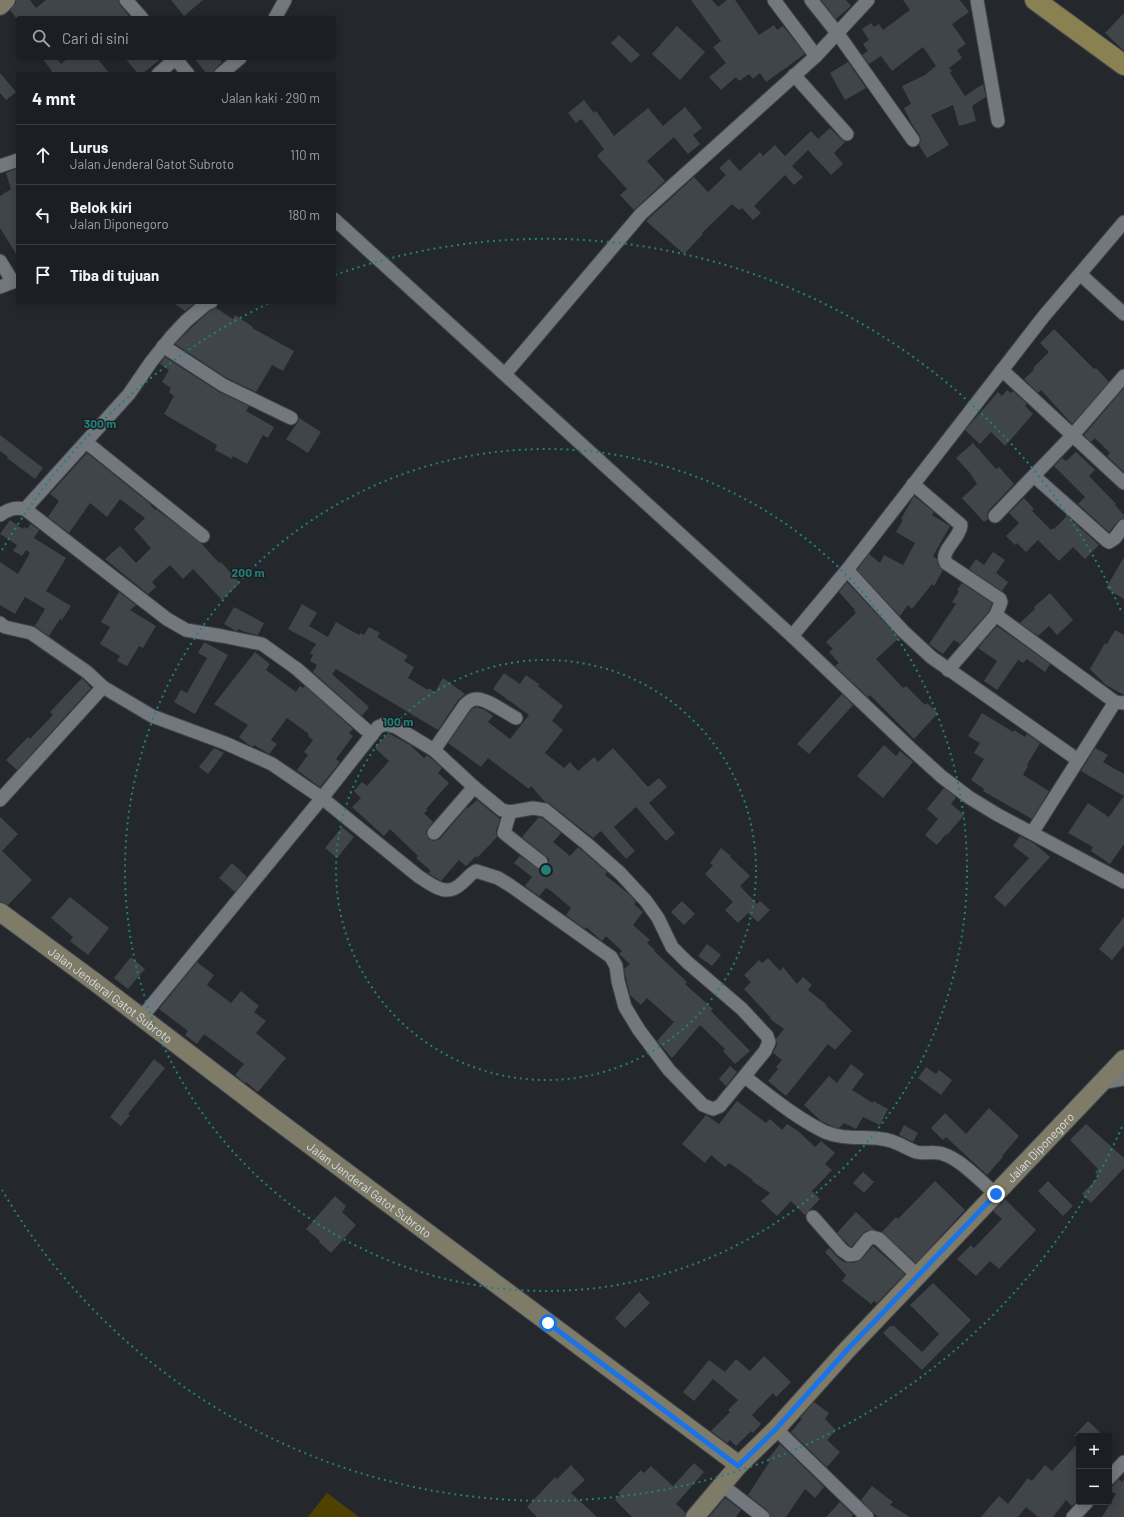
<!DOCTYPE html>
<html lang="id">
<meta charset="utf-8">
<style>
body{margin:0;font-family:Barlow,sans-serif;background:#24272a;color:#f1f3f6}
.controls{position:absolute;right:12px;bottom:12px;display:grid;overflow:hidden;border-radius:4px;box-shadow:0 2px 10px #0003}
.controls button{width:36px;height:36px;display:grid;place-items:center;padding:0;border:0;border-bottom:1px solid #393c40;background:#1b1e22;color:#f1f3f6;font:20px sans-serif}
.stop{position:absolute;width:12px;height:12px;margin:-9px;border:3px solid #1a73e8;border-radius:50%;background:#fff}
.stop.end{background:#1a73e8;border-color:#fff;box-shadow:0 1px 4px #0008}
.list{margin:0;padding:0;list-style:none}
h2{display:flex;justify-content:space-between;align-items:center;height:52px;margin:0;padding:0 16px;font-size:17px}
h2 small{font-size:13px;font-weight:400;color:#a0a2a5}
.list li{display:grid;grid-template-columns:26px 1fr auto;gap:12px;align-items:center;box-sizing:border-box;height:60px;padding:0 16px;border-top:1px solid #393c40}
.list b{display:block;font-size:15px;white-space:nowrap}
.list p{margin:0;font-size:13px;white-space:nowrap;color:#a0a2a5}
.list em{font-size:13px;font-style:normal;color:#a0a2a5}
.icon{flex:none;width:22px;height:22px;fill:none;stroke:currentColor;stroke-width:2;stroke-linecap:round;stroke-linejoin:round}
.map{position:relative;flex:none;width:1124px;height:1517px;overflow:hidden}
.search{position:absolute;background:#1b1e22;box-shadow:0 2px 10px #0003;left:16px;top:16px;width:320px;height:44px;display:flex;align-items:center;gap:10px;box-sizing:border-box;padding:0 14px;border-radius:4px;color:#a0a2a5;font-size:15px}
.panel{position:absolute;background:#1b1e22;box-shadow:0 2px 10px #0003;left:16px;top:72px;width:320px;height:232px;border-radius:4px}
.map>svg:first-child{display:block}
.green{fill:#4f4200}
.building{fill:#40454a}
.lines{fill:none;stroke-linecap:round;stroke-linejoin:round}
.street-casing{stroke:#42464b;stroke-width:15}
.secondary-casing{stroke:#42464b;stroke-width:20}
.primary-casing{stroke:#42464b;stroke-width:22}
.street{stroke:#73787e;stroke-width:13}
.secondary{stroke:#7e7c68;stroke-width:18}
.primary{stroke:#8a8152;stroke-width:20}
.route{stroke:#1a73e8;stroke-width:5}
.ring{fill:none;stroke:#238079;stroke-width:2;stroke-dasharray:2 4}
.labels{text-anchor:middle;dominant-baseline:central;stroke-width:3;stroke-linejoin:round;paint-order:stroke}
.street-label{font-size:12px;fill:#dadde0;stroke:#1b1f24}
.centre{fill:#238079;stroke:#1b1f24;stroke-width:2}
.ring-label{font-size:12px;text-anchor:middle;font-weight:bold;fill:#238079;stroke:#1b1f24;stroke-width:3;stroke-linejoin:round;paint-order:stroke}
</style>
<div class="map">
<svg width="1124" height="1517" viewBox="0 0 1124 1517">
<rect width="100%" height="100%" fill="#24282d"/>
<polygon class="green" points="327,1493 359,1517 308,1517"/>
<g class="building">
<polygon points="16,0 30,0 36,8 46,0 118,0 120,5 129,16 126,18 16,18 10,10 16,3"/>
<polygon points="171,0 203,0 184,16"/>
<polygon points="691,0 712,0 718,7 727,0 735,0 759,35 774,25 777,30 783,26 805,54 766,82 760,73 753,79 749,74 739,81 736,77 721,90 709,77 726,63 713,47 721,41"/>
<polygon points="821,0 846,0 851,6 836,19"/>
<polygon points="903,0 960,0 969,12 952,24 966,44 957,50 962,58 949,68 952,71 950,73 965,96 983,84 986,97 972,106 976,121 959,126 953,105 931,115 949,145 927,158 919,145 921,140 920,136 912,124 904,108 911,104 902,86 925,75 936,66 923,47 892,71 881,56 869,64 862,55 868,51 863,44 869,40 862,29 871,23 874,27 879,24 883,30 910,10"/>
<polygon points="1124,13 1124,51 1105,33"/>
<polygon points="677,26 705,52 680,80 652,54"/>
<polygon points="619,35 640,55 631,63 611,43"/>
<polygon points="42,58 56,58 61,64 68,58 97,58 110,74 48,74 52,71"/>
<polygon points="125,58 162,58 142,74 138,74"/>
<polygon points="194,58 219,58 222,62 216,68 213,74 207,74"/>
<polygon points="848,62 866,88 845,100 830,73"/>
<polygon points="0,73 16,92 6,100 0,93"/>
<polygon points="584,100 594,113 596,111 614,136 648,108 663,126 685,107 702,128 693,135 700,144 688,154 674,137 647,161 665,181 634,210 620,195 627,189 597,156 604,149 581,119 576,123 568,113"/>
<polygon points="830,128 841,139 845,142 834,153 843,164 831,175 808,150 792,166 803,177 794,185 785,175 754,206 761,213 753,220 742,208 739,210 732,204 702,233 703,234 684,254 646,221 694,177 708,192 726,175 719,168 729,159 740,171 760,152 763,156 775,145 785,156 811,131 818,139"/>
<polygon points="18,168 18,257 0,228 0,196 11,189 6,173"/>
<polygon points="172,302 192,302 194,304 185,311"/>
<polygon points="216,308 233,319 235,315 253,327 252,328 294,351 283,371 272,365 256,392 227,378 175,344 192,327 210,311"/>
<polygon points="1054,329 1094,369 1096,368 1109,382 1072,424 1041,390 1038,393 1024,379 1034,370 1033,368 1049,352 1040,343"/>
<polygon points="165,357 219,392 249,406 246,411 274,427 268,438 263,435 247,464 233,456 232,459 215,450 217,445 164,414 174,396 169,392 171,388 162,382 169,370 160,364"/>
<polygon points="1124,388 1124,472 1107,456 1110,453 1095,438 1091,442 1084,435"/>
<polygon points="1007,390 1011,393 1013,391 1027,404 1025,406 1033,414 1005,446 991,432 980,444 965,430 998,392 1002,396"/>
<polygon points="299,418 321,432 308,453 286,439 298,422"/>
<polygon points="0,435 43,468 35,479 7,458 8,457 0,451"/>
<polygon points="973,443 996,469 999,467 1014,484 989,510 987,514 988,519 984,522 962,498 977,484 970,473 956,458"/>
<polygon points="1076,452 1095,470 1089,476 1116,504 1115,505 1124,515 1124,518 1118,521 1109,532 1078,504 1085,497 1054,466 1062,458 1066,461"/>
<polygon points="87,453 148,502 155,510 156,509 202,544 219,563 221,562 240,583 222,600 193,569 183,579 170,565 152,582 156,587 148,594 105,559 120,546 136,563 151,548 134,529 145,518 120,499 107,517 90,503 69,533 48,517 59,501 50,494"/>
<polygon points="914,496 934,512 932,515 950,526 933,556 937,559 938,565 943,570 934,586 932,584 912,609 908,605 900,616 857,570 869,554 880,563 884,555 903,565 915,543 896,532 903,520 901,519"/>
<polygon points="1024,498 1034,509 1032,511 1051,530 1053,528 1054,529 1067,516 1099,545 1085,559 1073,547 1059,561 1038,540 1026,552 1017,543 1015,545 1006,536 1019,523 1009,513"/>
<polygon points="10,520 23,529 24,527 27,529 31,524 39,530 34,538 66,558 46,591 71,606 62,620 60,619 49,636 35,626 45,609 25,597 15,614 0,605 0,562 18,574 30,553 26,550 22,556 13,551 17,545 0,534"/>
<polygon points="993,552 1005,560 996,573 1008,582 1002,591 969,569 976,559 984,565"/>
<polygon points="1124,557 1124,599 1106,588"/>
<polygon points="847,582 899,638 876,659 903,688 906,686 925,705 927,703 938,713 914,739 870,695 868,697 835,666 839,663 829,652 833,649 826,642 856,613 854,611 855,610 839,592"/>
<polygon points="962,583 992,603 989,611 960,644 954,640 943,654 929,644 956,604 952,602 959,591 957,590"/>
<polygon points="119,592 136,605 130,610 156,626 143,648 139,646 127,666 117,661 120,656 100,644 110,627 101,622"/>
<polygon points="1050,593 1073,620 1057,635 1049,626 1038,636 1020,623 1035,609 1034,607"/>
<polygon points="302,604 317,613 309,626 328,637 336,622 359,635 360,633 364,635 369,627 380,633 377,637 408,656 404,661 414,667 408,678 428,690 429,688 435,692 443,678 465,694 458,700 438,730 336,669 332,674 369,707 362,716 313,672 317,665 310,661 313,655 310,653 316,644 288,629"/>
<polygon points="234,607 264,623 258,635 245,632 238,629 237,631 236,631 224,624"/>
<polygon points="997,626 1050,664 1045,672 1027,659 1023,663 1018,660 997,690 984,681 997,661 978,648"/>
<polygon points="1115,630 1124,635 1124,695 1106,685 1090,669 1105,643 1107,644"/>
<polygon points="204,642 228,655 195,714 174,702 181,690 187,693 207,658 198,653"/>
<polygon points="255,652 270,664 266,670 296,692 300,686 303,688 305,686 353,729 349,733 353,736 336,759 340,762 320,787 297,770 308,755 304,752 313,740 308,736 309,734 287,718 271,740 277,744 269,754 254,745 253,747 249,745 239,737 248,725 214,704"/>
<polygon points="504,673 520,684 526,675 539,684 538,686 563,706 552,721 563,730 545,753 564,768 570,762 578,771 594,757 598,762 613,748 648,787 659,778 667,787 649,803 675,833 666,841 636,807 614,827 635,851 626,859 601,831 593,838 550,804 545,802 531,786 529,789 488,758 481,767 448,743 471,710 476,707 485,710 493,716 488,722 510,739 529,715 493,689"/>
<polygon points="82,678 91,688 17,770 6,760 28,737 30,739 53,715 50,712"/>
<polygon points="842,694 853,705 809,754 797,744"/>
<polygon points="982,713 1013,732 1014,730 1025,737 1027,734 1040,743 1027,765 1028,766 1023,775 1049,791 1032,819 983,791 984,789 971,780 984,759 974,753 980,743 968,736"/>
<polygon points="388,733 410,745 424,758 427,755 442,768 438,773 449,783 426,809 428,810 424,813 433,822 426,831 427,836 429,839 433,841 440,839 467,807 468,808 477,800 500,819 496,831 497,837 477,858 476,856 466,866 459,860 441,881 428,873 431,871 416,858 418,856 390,829 384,836 352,807 361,798 354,791 362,782 367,786 389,761 375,748"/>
<polygon points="884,745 896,756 900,751 913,762 883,798 857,776"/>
<polygon points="214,748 224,753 208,774 199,767"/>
<polygon points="1095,748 1108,755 1103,762 1124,774 1124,844 1110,864 1091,851 1093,847 1068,833 1088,803 1109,817 1124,796 1081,771"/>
<polygon points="944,788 956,797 951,804 964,815 947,835 946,834 937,845 925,835 938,819 927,809"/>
<polygon points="0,817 18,834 2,851 32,880 8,905 0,902"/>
<polygon points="539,817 542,818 561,833 553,842 570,856 578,847 607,872 605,875 629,894 636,902 634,904 643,912 633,925 650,940 647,943 655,950 654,951 687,982 685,984 713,1009 711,1011 750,1051 735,1064 723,1051 725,1049 700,1025 672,1058 657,1041 674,1022 647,998 641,1005 630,995 624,969 630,964 619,954 622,951 606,936 602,941 586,927 585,929 566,915 571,908 550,890 546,888 539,896 525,886 532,877 514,863 520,856 540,870 544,869 549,864 549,859 546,856 522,837"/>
<polygon points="342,827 354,837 337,858 325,848"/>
<polygon points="1020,836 1035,844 1050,857 1005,907 994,897 1029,858 1013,846"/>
<polygon points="721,848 731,856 730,857 750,876 740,886 757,904 760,901 770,910 758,922 748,913 738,923 725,910 733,902 705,874 713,865 710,863"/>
<polygon points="232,863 247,877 235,892 219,878"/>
<polygon points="70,897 109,928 88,955 70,941 73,937 51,918"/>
<polygon points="682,901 695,914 684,925 671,912"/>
<polygon points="1124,917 1124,945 1112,960 1099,949"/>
<polygon points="707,944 721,955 712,966 698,956"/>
<polygon points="131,957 145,969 128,989 114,978"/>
<polygon points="768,958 780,971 783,967 797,984 803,977 812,985 808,990 827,1005 826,1006 852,1031 835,1050 828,1044 786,1096 768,1081 778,1069 776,1067 782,1060 773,1053 777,1044 776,1039 784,1029 770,1019 771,1018 744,989 751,982 744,975 759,960 762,963"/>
<polygon points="197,962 214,975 207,985 231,1003 241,991 259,1006 254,1012 266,1021 256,1033 286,1058 258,1092 246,1082 245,1083 235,1075 244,1064 204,1034 197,1044 185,1035 188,1031 159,1009"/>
<polygon points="154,1059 165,1068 128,1114 130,1115 121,1126 110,1117"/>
<polygon points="851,1064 864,1074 852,1090 873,1103 873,1101 888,1109 880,1125 863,1117 856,1129 844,1123 839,1128 834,1127 821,1121 804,1105 829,1076 837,1083"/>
<polygon points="730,1066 737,1072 726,1086 719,1079"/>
<polygon points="926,1067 936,1074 939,1070 952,1080 941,1095 918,1078"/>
<polygon points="737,1101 766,1123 770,1119 782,1130 787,1124 798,1131 815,1147 821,1141 835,1153 825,1164 832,1170 812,1191 820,1199 805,1215 791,1201 777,1216 761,1201 770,1193 752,1181 753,1180 729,1163 725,1167 711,1155 705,1163 682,1144 706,1115 719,1124"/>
<polygon points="989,1108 1019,1136 1002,1156 1003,1157 987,1175 946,1137 943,1140 931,1128 945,1113 966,1134"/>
<polygon points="1086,1124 1124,1158 1124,1168 1091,1203 1082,1194 1099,1176 1095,1172 1098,1169 1070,1140"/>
<polygon points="904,1125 918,1133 913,1142 899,1135"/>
<polygon points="863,1172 874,1182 864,1193 853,1183"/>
<polygon points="935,1181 965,1210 916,1263 882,1232 896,1217 898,1219"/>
<polygon points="1048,1181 1073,1206 1063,1216 1038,1191"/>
<polygon points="335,1196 346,1206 342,1212 356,1225 331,1253 319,1242 320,1241 306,1229"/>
<polygon points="1005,1199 1036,1230 999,1269 990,1261 976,1276 957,1259 971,1245 974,1248 1002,1219 993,1211"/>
<polygon points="856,1212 875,1230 869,1230 864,1232 851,1247 837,1233"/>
<polygon points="873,1246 905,1274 877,1303 874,1301 871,1304 842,1281 846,1275 825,1252 829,1248 837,1257 844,1262 850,1263 857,1262 862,1259"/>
<polygon points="933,1283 971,1320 922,1370 883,1333 890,1326 894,1326 922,1352 939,1334 910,1305"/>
<polygon points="639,1292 650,1303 625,1328 615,1318"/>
<polygon points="764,1356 791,1382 776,1397 773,1393 752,1415 761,1424 753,1433 751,1431 736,1446 730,1440 727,1443 711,1431 730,1412 728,1410 738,1400 713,1379 694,1401 683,1392 709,1360 725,1372 736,1359 750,1371"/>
<polygon points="814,1402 829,1413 825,1419 836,1430 827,1440 840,1452 827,1467 791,1432 802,1419 800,1418"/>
<polygon points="1088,1421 1104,1436 1074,1436"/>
<polygon points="1079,1442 1079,1499 1072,1506 1066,1500 1053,1517 1038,1517 1026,1507 1018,1517 981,1517 999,1496 1008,1504 1028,1478 1032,1481 1045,1465 1052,1471"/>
<polygon points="780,1444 824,1487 815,1498 805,1489 786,1517 771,1517 768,1511 748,1495 770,1461 768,1459"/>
<polygon points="694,1463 704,1472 676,1504 686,1513 685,1517 632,1517 615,1500 620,1495 618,1493 641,1470 644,1473 651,1466 673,1486"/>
<polygon points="571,1465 585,1480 571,1493 597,1517 537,1517 527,1507 555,1477 557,1479"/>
<polygon points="1119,1479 1122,1482 1124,1479 1124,1517 1102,1517 1116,1494 1109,1490"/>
<polygon points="872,1486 893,1502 890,1505 910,1517 878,1517 874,1514 861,1500"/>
<polygon points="725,1498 741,1510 736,1517 709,1517"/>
<polygon points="840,1502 853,1515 851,1517 826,1517"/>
</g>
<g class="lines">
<g class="street-casing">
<g id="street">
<polyline points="126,0 142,18"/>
<polyline points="774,0 816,56"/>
<polyline points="811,0 838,34 913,140"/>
<polyline points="977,0 998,121"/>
<polyline points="275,18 285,0"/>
<polyline points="175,58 188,74"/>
<polyline points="158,74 175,59"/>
<polyline points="221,74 240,58"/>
<polyline points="794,75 847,134"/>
<polyline points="0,166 18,160"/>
<polyline points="334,219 792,636 910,748 942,777 970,798 998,815 1124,882"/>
<polyline points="0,261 13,282"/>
<polyline points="1080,274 1124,314"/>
<polyline points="0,287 18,280"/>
<polyline points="211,302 206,304 186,321 171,337 151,362 129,394 25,509 167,619 186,630 222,636 262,644 297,669 372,735"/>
<polyline points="163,346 223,385 291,418"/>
<polyline points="1002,370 1124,483"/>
<polyline points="505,374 641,214 816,56 868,0"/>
<polyline points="86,442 203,536"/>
<polyline points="1034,476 1106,540 1109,542 1115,538 1124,526"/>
<path d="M913,484L961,525C960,539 939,551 946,563L1000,599L1001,602L996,615L948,670"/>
<path d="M0,515C9,509 15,507 25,509"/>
<polyline points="995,516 1072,436 1124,376"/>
<polyline points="847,570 903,631 931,657 1078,760"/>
<polyline points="996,615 1115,702 1124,703"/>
<polyline points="0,623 5,627 31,633 87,672 103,687 152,716 225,743 272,764 322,798 378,727 385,724 396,727 434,750 474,787 434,833"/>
<polyline points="792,636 847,570 1044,316 1124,222"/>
<path d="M434,750L465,705C468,702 471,699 476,699C486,698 506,713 516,718"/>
<polyline points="0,800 103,687"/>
<polyline points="510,812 504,833 541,862"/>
<polyline points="1032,833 1115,702"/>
<path d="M141,1018L322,798L418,876C433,886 447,898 462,883C467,879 470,874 476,871L498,878L511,886L611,957L616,966L618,981L625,1007L639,1030L669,1070L703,1105L713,1109L720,1106L765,1051L769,1042L767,1036L742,1009L687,962L672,947L658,918L646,901L620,873L587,844L545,810L533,808L510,812L502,810L474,787"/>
<path d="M745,1077C770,1096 796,1118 825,1132C844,1140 863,1136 882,1139C895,1140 905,1148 916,1152C925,1154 934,1151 943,1154C962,1160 981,1182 996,1194"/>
<polyline points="1101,1083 1124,1079"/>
<polyline points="813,1217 842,1250 849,1255 856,1254 868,1239 872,1237 879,1239 918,1276"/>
<polyline points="776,1429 867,1517"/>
<polyline points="1109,1478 1124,1462"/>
<polyline points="722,1485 763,1517"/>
<polyline points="1073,1517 1087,1502"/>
</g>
</g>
<g class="secondary-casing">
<g id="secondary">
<polyline points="0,6 6,0"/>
<path id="s1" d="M0,912L95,982L267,1113L739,1465"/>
<path id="s2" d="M695,1517L739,1465L776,1429L846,1351L1124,1059"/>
</g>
</g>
<g class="primary-casing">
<polyline id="primary" points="1035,0 1124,65"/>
</g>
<use href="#street" class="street"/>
<use href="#secondary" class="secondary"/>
<use href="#primary" class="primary"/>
</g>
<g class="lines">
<polyline class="route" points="548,1323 738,1466 776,1429 846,1351 996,1194"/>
</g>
<g class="ring">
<circle cx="546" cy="870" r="210"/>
<circle cx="546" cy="870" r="421"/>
<path d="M1122 1127A631 631 0 0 1 2 1190M2 550A631 631 0 0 1 269 303M335 275A631 631 0 0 1 1122 613"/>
</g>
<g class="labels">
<g class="street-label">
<text stroke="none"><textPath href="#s1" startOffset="138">Jalan Jenderal Gatot Subroto</textPath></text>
<text stroke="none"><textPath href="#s2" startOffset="506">Jalan Diponegoro</textPath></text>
<text stroke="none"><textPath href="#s1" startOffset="462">Jalan Jenderal Gatot Subroto</textPath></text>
</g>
</g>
<circle cx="546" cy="870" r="6" class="centre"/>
<g class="ring-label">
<text x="100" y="428">300 m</text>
<text x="248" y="577">200 m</text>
<text x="398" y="726">100 m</text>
</g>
</svg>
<div class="controls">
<button>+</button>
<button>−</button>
</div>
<div class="stop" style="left:548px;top:1323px"></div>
<div class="stop end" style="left:996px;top:1194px"></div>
<div class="search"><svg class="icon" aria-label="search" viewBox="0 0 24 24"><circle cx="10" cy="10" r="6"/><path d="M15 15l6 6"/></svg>Cari di sini</div>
<section class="panel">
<h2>4 mnt<small>Jalan kaki · 290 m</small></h2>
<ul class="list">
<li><svg class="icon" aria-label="ahead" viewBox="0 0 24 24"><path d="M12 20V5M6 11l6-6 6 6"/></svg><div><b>Lurus</b><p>Jalan Jenderal Gatot Subroto</p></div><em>110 m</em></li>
<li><svg class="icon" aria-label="left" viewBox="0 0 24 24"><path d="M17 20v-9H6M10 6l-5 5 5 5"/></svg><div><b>Belok kiri</b><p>Jalan Diponegoro</p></div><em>180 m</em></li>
<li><svg class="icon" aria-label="arrive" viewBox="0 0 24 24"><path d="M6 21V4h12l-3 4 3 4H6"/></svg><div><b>Tiba di tujuan</b></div></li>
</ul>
</section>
</div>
